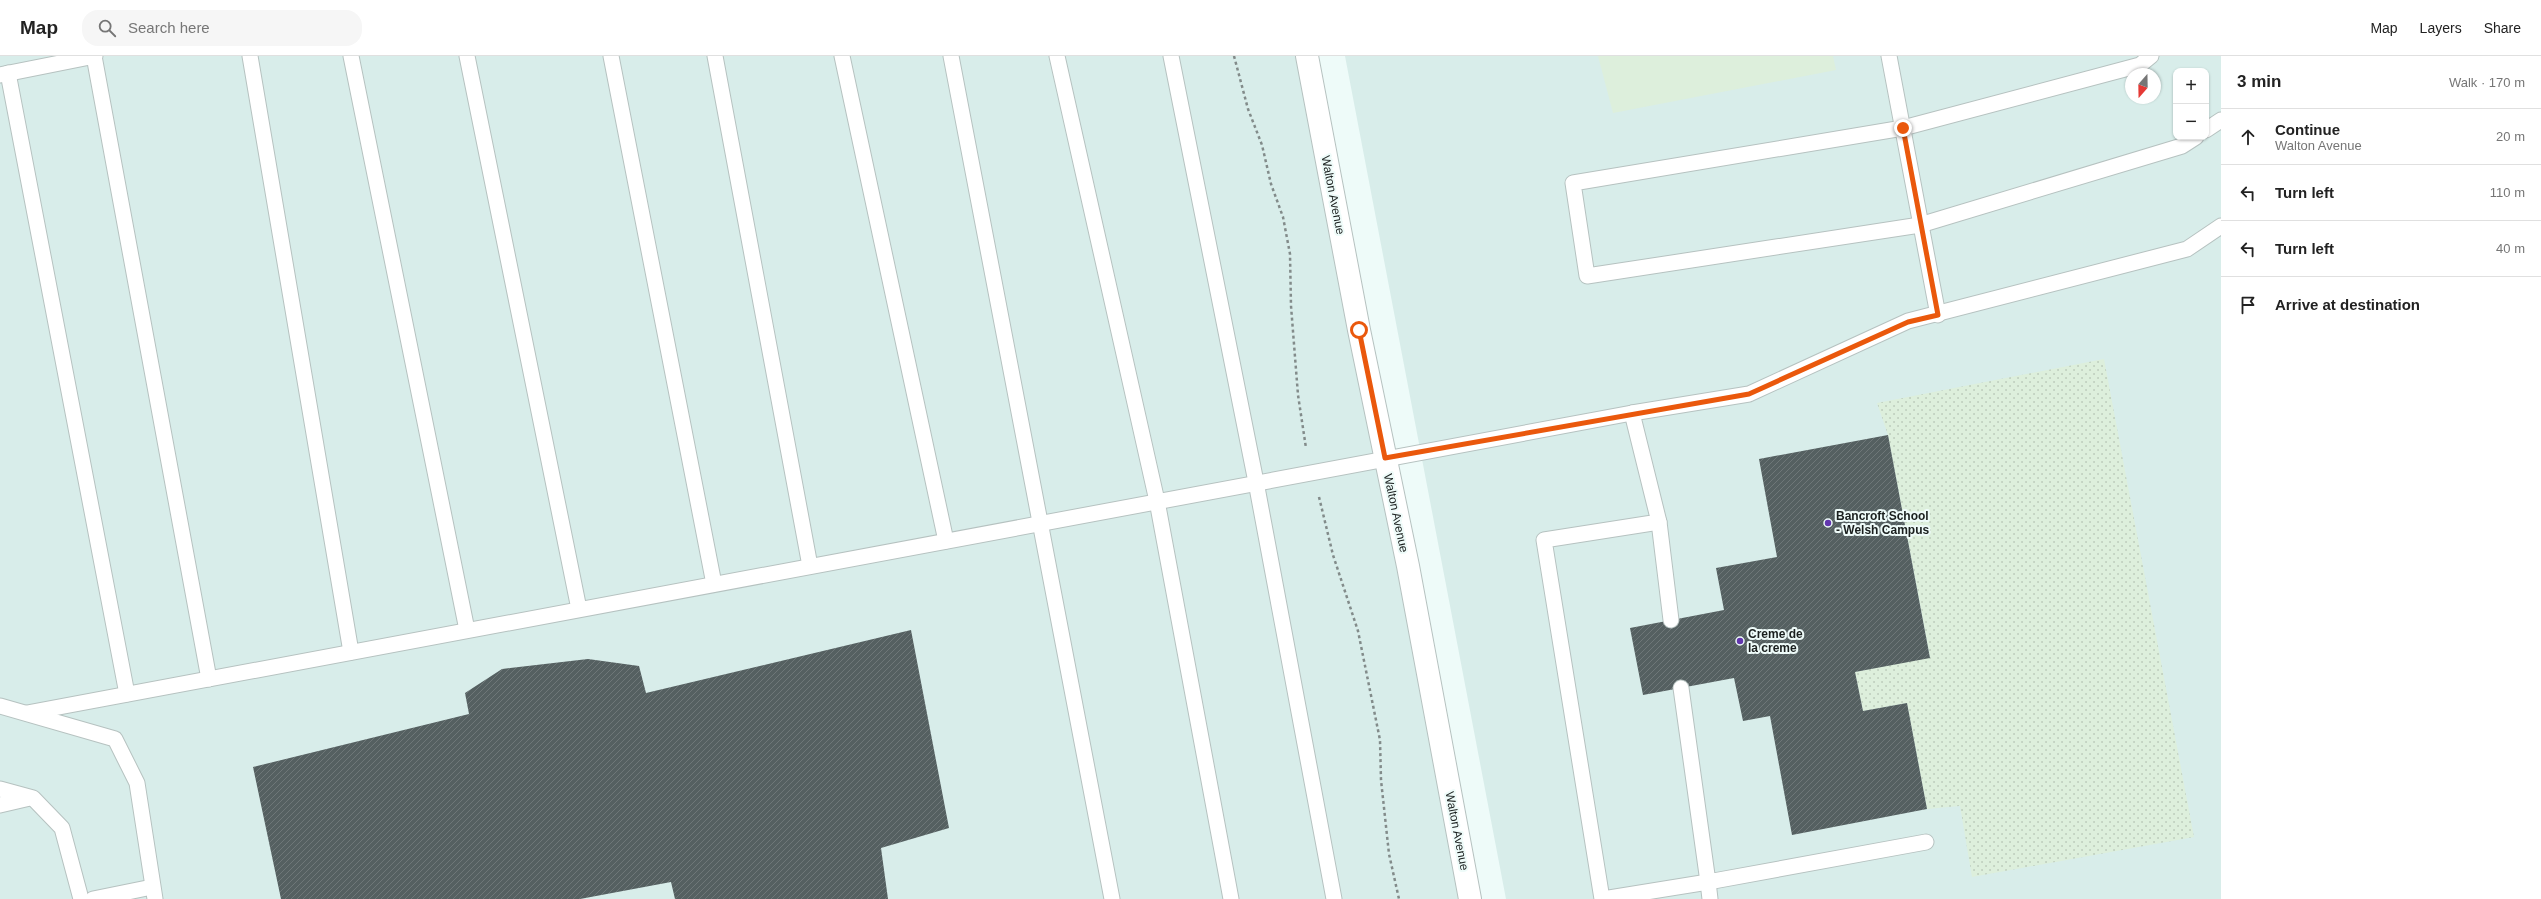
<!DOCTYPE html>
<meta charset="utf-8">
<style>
body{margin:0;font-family:Arial,sans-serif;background:#f6f6f6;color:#222}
.controls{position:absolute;right:12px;top:12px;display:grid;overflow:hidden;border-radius:8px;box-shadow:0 1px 3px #0004}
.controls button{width:36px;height:36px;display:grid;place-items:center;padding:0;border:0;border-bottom:1px solid #e0e0e0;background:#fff;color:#222;font:20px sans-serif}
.compass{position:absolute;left:2125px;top:12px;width:36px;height:36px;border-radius:50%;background:#fff;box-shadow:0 1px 3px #0004;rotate:200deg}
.stop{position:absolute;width:12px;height:12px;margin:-9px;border:3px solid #ea580c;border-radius:50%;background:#fff}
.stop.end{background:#ea580c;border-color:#fff;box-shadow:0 1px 4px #0008}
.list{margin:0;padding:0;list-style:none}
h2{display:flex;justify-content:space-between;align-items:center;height:52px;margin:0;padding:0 16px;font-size:17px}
h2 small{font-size:13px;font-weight:400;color:#767676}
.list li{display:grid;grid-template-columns:26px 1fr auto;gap:12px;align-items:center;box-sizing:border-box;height:56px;padding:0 16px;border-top:1px solid #e0e0e0}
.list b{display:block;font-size:15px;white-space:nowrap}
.list p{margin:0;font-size:13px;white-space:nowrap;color:#767676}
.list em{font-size:13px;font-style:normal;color:#767676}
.icon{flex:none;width:22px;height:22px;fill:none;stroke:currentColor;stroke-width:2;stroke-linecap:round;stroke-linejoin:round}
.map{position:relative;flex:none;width:2221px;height:843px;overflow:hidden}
header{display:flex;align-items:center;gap:24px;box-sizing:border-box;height:56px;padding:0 20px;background:#fff;border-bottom:1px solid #e0e0e0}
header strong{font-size:19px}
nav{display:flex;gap:22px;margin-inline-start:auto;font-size:14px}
.search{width:280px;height:36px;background:#f6f6f6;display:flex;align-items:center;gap:10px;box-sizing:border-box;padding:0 14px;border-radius:16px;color:#767676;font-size:15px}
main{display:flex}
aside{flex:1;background:#fff}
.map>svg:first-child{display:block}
.built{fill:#d8edea;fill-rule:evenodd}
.grass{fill:#ddefdc}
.park{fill:url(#park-dots)}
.building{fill:url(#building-hatch)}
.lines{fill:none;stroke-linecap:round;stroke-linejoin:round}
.service-casing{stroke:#b6c2c0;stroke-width:17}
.minor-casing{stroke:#b6c2c0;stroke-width:24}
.path{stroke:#828b8a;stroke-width:2.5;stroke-dasharray:3 3;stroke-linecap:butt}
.service{stroke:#fff;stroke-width:15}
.minor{stroke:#fff;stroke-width:22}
.route{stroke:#ea580c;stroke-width:5}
.poi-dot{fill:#6236ae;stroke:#eefbf9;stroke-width:1.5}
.labels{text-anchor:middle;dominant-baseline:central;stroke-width:4;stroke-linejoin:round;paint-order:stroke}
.street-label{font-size:12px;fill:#1a1f1e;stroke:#eefbf9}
.poi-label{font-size:12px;font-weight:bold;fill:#1a1f1e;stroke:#eefbf9;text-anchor:start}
</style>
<header>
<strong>Map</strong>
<div class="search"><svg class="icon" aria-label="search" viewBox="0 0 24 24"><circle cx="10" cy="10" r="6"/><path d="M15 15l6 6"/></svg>Search here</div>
<nav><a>Map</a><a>Layers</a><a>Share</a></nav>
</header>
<main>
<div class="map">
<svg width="2221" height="843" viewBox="0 0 2221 843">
<defs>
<pattern id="park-dots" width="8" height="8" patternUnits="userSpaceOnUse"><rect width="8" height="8" fill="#ddefdc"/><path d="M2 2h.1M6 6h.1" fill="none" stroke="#bdccbc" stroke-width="1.8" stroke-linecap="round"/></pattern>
<pattern id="building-hatch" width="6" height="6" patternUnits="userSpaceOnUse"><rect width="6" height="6" fill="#556061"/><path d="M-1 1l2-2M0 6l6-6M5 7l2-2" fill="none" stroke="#6e7778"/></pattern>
</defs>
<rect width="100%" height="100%" fill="#eefbf9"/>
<g class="built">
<polygon points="0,0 1307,0 1473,843 0,843"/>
<path d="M1345,0H2221V843H1506ZM2176,15H2206V81H2176ZM2131,18H2155V42H2131Z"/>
</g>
<polygon class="grass" points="1598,0 1833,0 1836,14 1613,57"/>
<polygon class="park" points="2104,303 2194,781 1972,821 1960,750 1927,753 1907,647 1863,655 1855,616 1930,601 1888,379 1877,347"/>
<g class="building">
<polygon points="1888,379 1930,602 1855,616 1863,655 1907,647 1927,753 1792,779 1770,660 1743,665 1734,622 1643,639 1630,572 1724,554 1716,512 1777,501 1759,403"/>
<polygon points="911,574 949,772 881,792 888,843 675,843 671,826 580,843 281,843 253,711 469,658 465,637 502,613 588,603 639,610 646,637"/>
</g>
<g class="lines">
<g class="service-casing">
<g id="service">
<polyline points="94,0 209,623"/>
<polyline points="250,0 351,596"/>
<polyline points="351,0 467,574"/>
<polyline points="467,0 579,553"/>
<polyline points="611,0 714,528"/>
<polyline points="715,0 810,510"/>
<polyline points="842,0 946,485"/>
<polyline points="951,0 1112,843"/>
<polyline points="1057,0 1157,445 1231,843"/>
<polyline points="1171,0 1256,426 1334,843"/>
<polyline points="1889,0 1938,259"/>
<polyline points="2151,0 2140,9 1903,72 1573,127 1587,220 1920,169 2182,90 2196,81"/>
<polyline points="8,17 127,638"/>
<polyline points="0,19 95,0"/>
<polyline points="2206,74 2221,64"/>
<polyline points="1659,466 1671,564"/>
<polyline points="1681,632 1708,826 1926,786"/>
<polyline points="0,650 115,683 137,727 155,843"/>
<polyline points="27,657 1632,357"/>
<polyline points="0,733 33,742 62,772 81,843"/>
<polyline points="0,749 30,742"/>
<polyline points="93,843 152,831"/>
<polyline points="1602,843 1544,484 1659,466 1632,357 1749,338 1908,265 2187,193 2221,170"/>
<polyline points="1603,843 1708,826 1710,843"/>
</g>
</g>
<g class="minor-casing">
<polyline id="minor" points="1307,0 1359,274 1408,510 1470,843"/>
</g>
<g class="path">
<polyline points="1234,0 1248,53 1262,89 1271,128 1283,161 1290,198 1291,250 1298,339 1306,392"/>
<polyline points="1319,441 1333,499 1358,575 1380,684 1381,724 1389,798 1399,843"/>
</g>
<use href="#service" class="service"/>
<use href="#minor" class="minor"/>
</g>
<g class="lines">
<polyline class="route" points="1359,274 1385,402 1749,338 1908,266 1938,259 1903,72"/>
</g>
<g class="poi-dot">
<circle cx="1828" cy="467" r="4"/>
<circle cx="1740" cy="585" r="4"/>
</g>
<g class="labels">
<g class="street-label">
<text transform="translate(1333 139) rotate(79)">Walton Avenue</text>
<text transform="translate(1396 457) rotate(78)">Walton Avenue</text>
<text transform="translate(1457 775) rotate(79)">Walton Avenue</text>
</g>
<g class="poi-label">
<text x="1836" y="460">Bancroft School<tspan x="1836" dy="14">- Welsh Campus</tspan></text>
<text x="1748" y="578">Creme de<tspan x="1748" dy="14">la creme</tspan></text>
</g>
</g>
</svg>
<div class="controls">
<button>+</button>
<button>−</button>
</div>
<svg class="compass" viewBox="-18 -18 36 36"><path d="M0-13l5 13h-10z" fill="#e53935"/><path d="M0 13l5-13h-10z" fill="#767676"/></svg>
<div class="stop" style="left:1359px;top:274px"></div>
<div class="stop end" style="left:1903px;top:72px"></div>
</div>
<aside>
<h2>3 min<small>Walk · 170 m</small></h2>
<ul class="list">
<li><svg class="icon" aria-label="ahead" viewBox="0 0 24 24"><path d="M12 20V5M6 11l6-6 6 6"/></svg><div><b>Continue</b><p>Walton Avenue</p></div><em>20 m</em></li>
<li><svg class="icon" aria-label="left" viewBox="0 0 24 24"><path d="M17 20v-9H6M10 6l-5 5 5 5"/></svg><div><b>Turn left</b></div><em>110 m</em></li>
<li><svg class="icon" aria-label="left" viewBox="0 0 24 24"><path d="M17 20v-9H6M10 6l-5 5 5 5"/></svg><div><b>Turn left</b></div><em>40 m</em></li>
<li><svg class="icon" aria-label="arrive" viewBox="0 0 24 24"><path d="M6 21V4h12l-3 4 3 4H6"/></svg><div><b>Arrive at destination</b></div></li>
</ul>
</aside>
</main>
